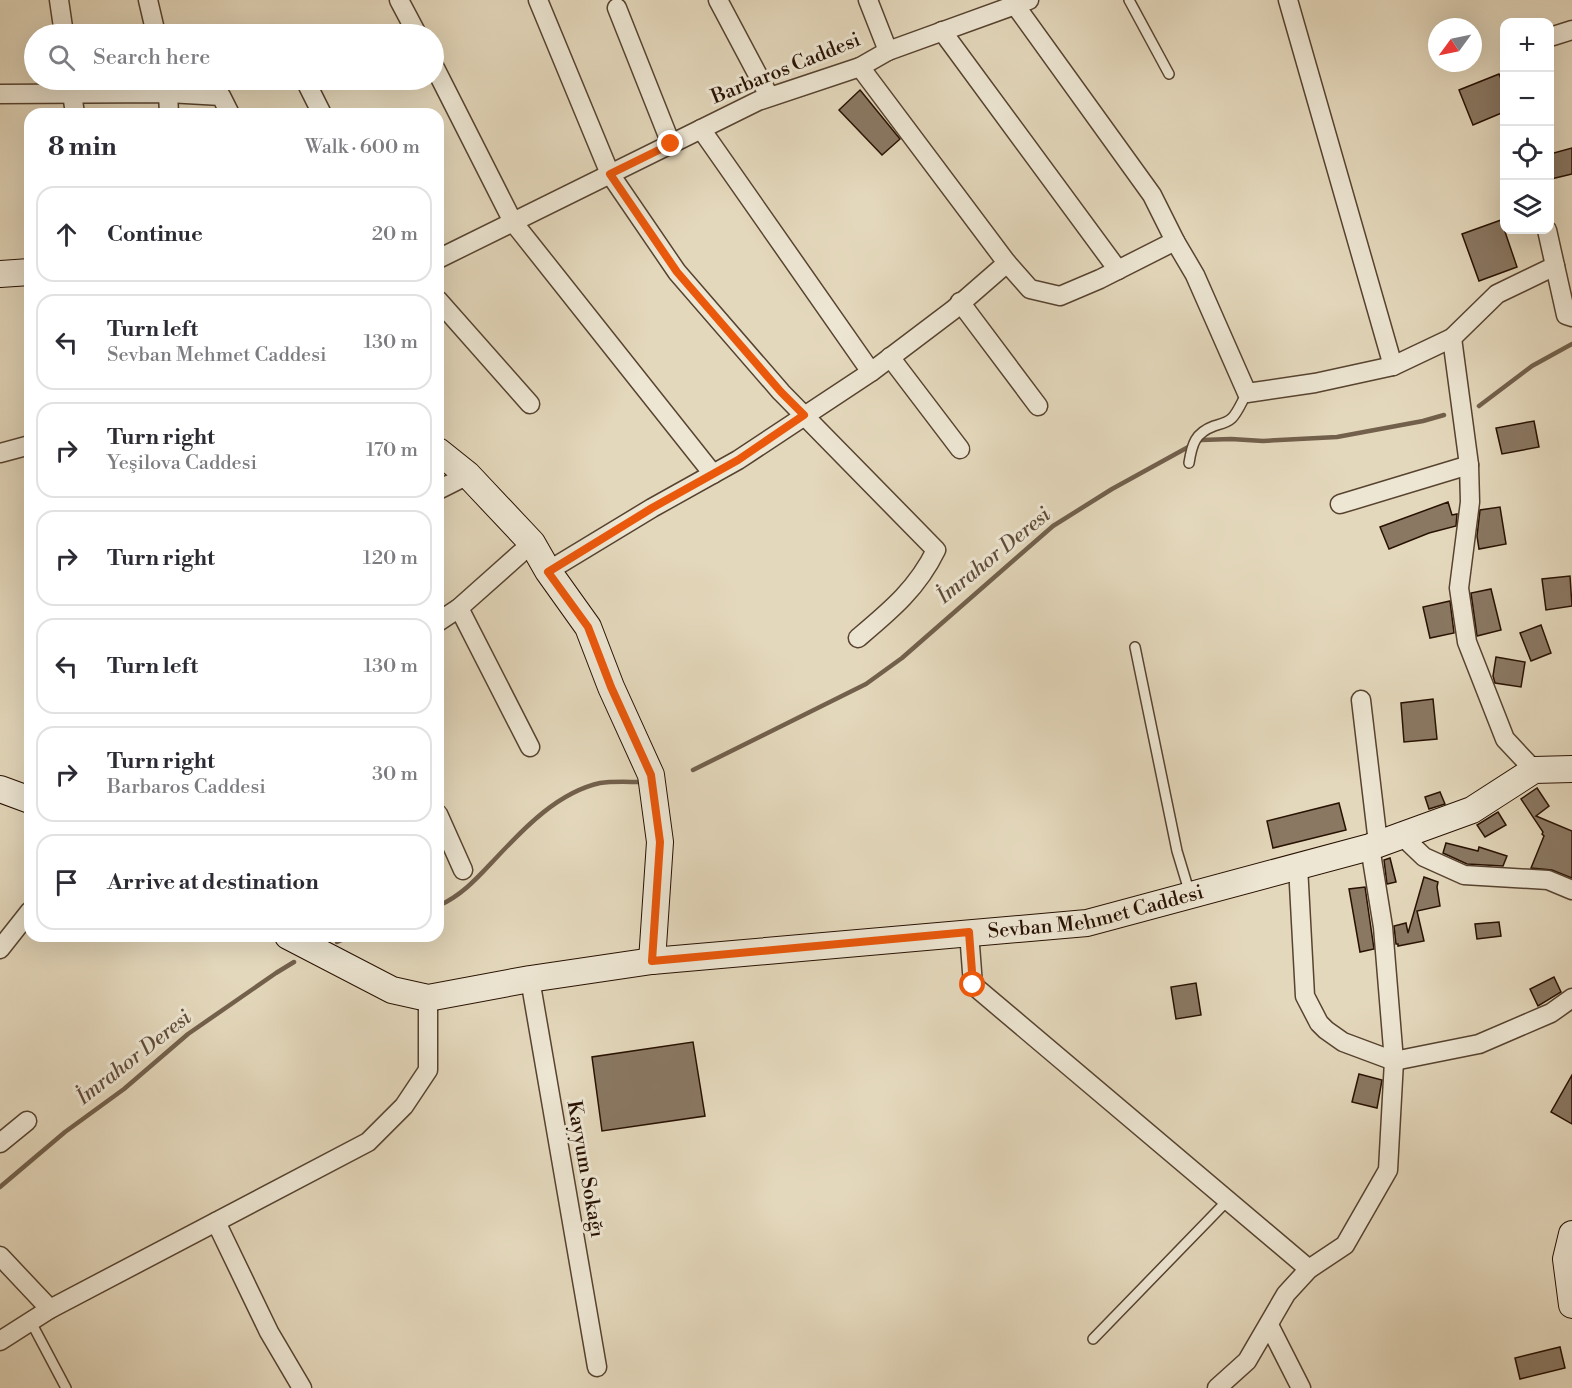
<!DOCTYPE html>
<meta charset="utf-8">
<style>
body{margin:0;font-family:"Libre Bodoni",serif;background:#f2f2f3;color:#2b2b33}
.controls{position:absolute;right:18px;top:18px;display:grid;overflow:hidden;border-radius:12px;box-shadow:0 6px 24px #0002}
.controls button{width:54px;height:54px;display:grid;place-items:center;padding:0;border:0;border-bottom:2px solid #e1e1e2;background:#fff;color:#2b2b33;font:30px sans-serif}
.compass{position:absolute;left:1428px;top:18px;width:54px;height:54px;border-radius:50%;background:#fff;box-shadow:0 6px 24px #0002;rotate:237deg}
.stop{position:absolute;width:18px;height:18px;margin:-14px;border:4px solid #ea580c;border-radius:50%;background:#fff}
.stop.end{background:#ea580c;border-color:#fff;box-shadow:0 2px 6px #0008}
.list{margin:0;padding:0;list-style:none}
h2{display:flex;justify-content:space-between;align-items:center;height:78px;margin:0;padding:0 24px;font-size:26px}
h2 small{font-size:20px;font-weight:400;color:#7c7c81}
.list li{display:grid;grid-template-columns:39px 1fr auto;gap:18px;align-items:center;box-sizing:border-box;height:96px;margin:0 12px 12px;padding:0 12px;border:2px solid #e1e1e2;border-radius:18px}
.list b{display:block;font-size:22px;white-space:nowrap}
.list p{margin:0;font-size:20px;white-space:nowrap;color:#7c7c81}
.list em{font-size:20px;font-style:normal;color:#7c7c81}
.icon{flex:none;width:33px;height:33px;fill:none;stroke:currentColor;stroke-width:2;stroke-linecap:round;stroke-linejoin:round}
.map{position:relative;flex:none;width:1572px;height:1388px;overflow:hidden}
.search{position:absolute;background:#fff;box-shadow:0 6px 24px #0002;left:24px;top:24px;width:420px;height:66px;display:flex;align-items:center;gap:15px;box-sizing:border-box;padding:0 21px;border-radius:33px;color:#7c7c81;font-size:22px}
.panel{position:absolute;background:#fff;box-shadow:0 6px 24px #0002;left:24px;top:108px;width:420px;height:834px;border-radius:18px}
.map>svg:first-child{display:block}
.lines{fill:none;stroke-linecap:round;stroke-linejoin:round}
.stream{stroke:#72604c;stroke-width:4.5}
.building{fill:#8a7863;stroke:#281102;stroke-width:1.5}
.lane-casing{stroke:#574330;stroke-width:12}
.street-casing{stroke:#574330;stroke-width:21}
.secondary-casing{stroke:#281102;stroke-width:28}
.lane{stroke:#ede6d3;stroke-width:9}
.street{stroke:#ede6d3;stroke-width:18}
.secondary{stroke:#ede6d3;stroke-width:26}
.route{stroke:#ea580c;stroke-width:8}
.labels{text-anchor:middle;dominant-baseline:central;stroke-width:6;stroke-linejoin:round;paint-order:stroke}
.street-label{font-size:20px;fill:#281102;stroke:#ede6d3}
.water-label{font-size:21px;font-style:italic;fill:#604c39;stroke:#ede6d3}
</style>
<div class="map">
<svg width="1572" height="1388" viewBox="0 0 1572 1388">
<rect width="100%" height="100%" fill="#e4d8bc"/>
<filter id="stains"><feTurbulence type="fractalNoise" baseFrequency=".00333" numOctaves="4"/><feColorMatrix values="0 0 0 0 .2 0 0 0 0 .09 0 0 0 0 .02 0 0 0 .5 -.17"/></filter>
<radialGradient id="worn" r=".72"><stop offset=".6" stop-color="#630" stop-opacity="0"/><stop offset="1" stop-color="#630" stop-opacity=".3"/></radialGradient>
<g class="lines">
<g class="stream">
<polyline points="1479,406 1532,366 1572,344"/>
<polyline points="693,770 866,684 902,658 1053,526 1112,489 1201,440 1231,439 1263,441 1337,437 1423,421 1444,415"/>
<path d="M438,906C463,895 479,876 497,857C525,827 559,792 600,783C613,781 628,782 641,782"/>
<polyline points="337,942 351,936"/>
<polyline points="0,1187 65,1132 124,1089 188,1034 276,973 294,962"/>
</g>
</g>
<g class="building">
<polygon points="1499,74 1504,86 1504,112 1473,125 1459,90"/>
<polygon points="860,90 900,139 882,155 839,110"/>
<polygon points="1572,148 1572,174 1551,179 1550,154"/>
<polygon points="1501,220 1517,267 1479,281 1462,234"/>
<polygon points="1534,421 1539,447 1502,454 1496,428"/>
<polygon points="1448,502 1452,515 1457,514 1456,526 1429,533 1389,549 1380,527"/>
<polygon points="1500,507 1506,544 1479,549 1477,536 1480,510"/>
<polygon points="1570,576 1572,606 1546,610 1542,579"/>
<polygon points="1491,589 1501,630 1477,636 1471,593"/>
<polygon points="1450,601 1454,633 1430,638 1423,607"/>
<polygon points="1541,625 1551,653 1531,661 1520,633"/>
<polygon points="1496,657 1525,662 1521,687 1495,683 1493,676"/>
<polygon points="1433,699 1437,739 1404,742 1401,703"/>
<polygon points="1537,788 1549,806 1536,816 1572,831 1572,878 1552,870 1531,868 1544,836 1542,834 1543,832 1521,799"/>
<polygon points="1440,792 1445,804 1429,809 1425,797"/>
<polygon points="1339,803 1346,830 1273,848 1267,821"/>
<polygon points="1498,812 1506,825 1485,837 1477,825"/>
<polygon points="1446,843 1478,851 1479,847 1507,856 1503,866 1467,864 1443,853"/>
<polygon points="1390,858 1396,882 1387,884 1384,860"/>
<polygon points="1424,877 1438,882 1437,887 1440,906 1417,911 1424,941 1398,946 1398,944 1396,944 1394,926 1406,923 1408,933"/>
<polygon points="1365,887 1374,949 1360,952 1349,889"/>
<polygon points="1499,922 1501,936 1477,939 1475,924"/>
<polygon points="1554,977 1561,992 1538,1006 1530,989"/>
<polygon points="1196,983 1201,1015 1176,1019 1171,987"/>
<polygon points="693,1042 705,1116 602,1131 592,1057"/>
<polygon points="1359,1074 1382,1080 1377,1108 1352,1102"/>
<polygon points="1572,1075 1572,1124 1551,1112"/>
<polygon points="1560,1347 1565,1368 1520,1379 1515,1358"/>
</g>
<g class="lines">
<g class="lane-casing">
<g id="lane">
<polyline points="1129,0 1169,74"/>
<path d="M1189,463C1192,444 1195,433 1214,426C1220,424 1227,423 1232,418C1238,412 1242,401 1247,393"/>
<polyline points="1135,647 1177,851 1190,894"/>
<polyline points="31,1322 66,1388"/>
<polyline points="1093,1339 1228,1200"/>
</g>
</g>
<g class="street-casing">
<g id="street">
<polyline points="59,0 64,34"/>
<polyline points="148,0 156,34"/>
<polyline points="399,0 417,34"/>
<path d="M538,0L610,174L677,272L781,392L936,550C917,589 890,611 858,638"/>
<polyline points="718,0 769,96"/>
<polyline points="868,0 888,51"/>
<polyline points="1288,0 1393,366"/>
<polyline points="1015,5 1152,195 1175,241 1195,275 1247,393 1315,383 1393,366 1452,338 1497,294 1555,266"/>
<polyline points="617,8 671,144"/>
<polyline points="942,31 1118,270"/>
<polyline points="1550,37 1572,30"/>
<polyline points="434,66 513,222 713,474"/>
<polyline points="70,80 75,114"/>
<polyline points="165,80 168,93 169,114"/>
<polyline points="305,80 322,114"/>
<polyline points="0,94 168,93 221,96 230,114"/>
<polyline points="701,129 871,372"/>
<polyline points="1547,230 1566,315 1572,317"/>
<polyline points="438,259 758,101 860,67 888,51 1029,0"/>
<polyline points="1007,263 1030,289 1060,296 1100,279 1175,241"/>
<polyline points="438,300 530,404"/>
<polyline points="960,302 1038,406"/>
<polyline points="1452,338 1469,465 1470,502 1459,588 1467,642 1505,739 1534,770"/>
<polyline points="890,357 960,449"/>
<polyline points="0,453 30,445"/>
<polyline points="438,490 468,475"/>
<polyline points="1340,504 1469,465"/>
<polyline points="548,571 652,508 738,460 871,372 953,310 1007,263 860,67"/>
<polyline points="459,608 530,747"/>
<polyline points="438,622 459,608 532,543"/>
<polyline points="1361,700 1378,843"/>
<polyline points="438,814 463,870"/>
<polyline points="1401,835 1424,857 1464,875 1548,880 1572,890"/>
<polyline points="1298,866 1305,996 1319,1023 1326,1030 1343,1042 1394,1061 1479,1044 1551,1013 1572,998"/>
<polyline points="969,932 973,985 1309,1269"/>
<polyline points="0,949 30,911"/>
<polyline points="530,979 597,1367"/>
<polyline points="0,1143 27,1121"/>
<polyline points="216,1222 269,1332 302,1388"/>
<polyline points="0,1256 50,1309"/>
<polyline points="1269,1325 1301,1388"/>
<polyline points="0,1341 50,1309 368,1142 404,1106 428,1070 428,998"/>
<polyline points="1217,1388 1247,1361 1286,1294 1309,1269 1345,1245 1388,1170 1394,1061 1383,927 1370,847"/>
</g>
</g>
<g class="secondary-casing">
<g id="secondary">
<polyline points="0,274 30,272"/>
<polyline points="438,451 468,475 532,543 548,571 588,627 611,687 651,775 660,842 652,961"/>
<polyline points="0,789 30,800"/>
<path id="s1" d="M288,936L392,990L428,998L530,979L652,961L1087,923L1370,847L1472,810L1534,770L1572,769"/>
<polyline points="1572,1234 1566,1259 1572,1305"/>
</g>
</g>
<use href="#lane" class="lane"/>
<use href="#street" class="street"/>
<use href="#secondary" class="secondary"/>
</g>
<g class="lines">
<polyline class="route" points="671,144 610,174 677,272 781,392 804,415 738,460 652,508 548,572 588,627 611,687 651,775 660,842 652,961 969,932 973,985"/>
</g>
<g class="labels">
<g class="street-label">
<text transform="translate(786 69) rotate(-22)">Barbaros Caddesi</text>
<text stroke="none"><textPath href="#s1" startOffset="828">Sevban Mehmet Caddesi</textPath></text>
<text transform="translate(585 1169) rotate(80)">Kayyum Sokağı</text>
</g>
<g class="water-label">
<text transform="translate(994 556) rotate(-39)">İmrahor Deresi</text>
<text transform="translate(134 1058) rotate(-38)">İmrahor Deresi</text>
</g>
</g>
<rect width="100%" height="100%" filter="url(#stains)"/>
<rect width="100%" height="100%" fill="url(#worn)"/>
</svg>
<div class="controls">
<button>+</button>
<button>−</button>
<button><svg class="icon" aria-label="locate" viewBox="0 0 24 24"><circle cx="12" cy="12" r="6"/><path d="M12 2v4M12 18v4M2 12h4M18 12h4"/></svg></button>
<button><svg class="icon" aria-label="layers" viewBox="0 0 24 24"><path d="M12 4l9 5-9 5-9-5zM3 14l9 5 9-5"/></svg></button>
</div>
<svg class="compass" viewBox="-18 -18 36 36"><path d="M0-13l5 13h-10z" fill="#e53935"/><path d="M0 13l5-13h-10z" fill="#7c7c81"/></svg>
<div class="stop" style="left:973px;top:985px"></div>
<div class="stop end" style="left:671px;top:144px"></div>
<div class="search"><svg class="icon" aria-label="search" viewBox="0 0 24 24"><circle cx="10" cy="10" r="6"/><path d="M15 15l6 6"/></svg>Search here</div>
<section class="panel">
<h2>8 min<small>Walk · 600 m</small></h2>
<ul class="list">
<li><svg class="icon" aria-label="ahead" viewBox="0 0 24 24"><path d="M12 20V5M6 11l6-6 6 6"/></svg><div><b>Continue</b></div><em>20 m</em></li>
<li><svg class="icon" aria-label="left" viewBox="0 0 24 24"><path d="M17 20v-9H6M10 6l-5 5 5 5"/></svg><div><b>Turn left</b><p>Sevban Mehmet Caddesi</p></div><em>130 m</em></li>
<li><svg class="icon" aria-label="right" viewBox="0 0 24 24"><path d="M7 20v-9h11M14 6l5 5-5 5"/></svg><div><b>Turn right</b><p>Yeşilova Caddesi</p></div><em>170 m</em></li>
<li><svg class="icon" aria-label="right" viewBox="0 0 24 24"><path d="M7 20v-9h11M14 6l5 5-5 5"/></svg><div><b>Turn right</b></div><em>120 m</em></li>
<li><svg class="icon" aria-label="left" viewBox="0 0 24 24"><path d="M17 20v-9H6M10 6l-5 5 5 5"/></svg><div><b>Turn left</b></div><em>130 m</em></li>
<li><svg class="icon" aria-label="right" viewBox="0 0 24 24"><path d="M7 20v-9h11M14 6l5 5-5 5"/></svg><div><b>Turn right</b><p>Barbaros Caddesi</p></div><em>30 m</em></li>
<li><svg class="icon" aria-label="arrive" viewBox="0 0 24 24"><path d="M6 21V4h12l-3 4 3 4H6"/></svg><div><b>Arrive at destination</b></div></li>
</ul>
</section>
</div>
